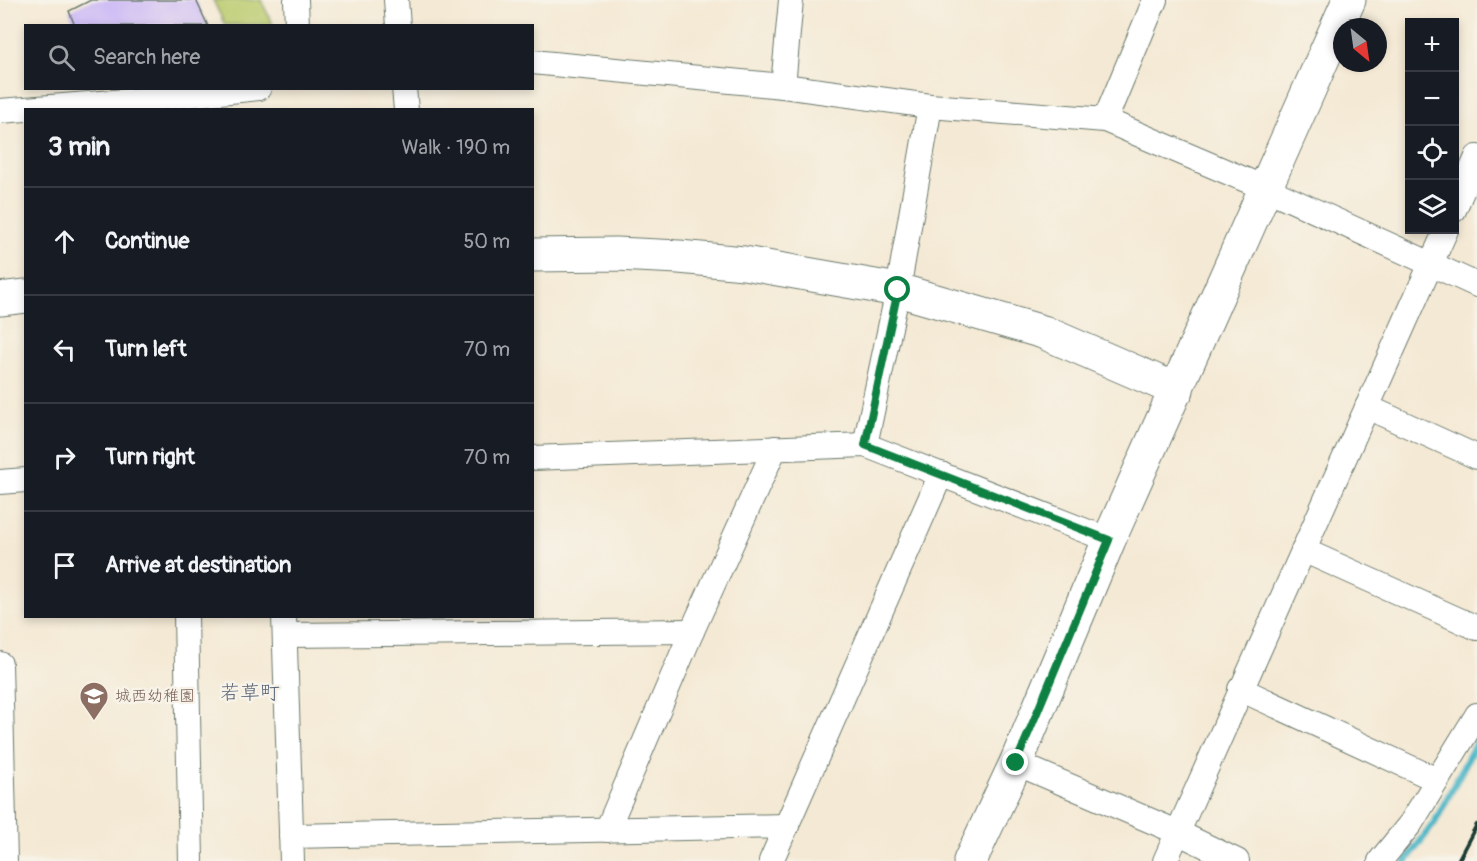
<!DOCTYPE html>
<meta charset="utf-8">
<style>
body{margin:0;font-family:Pangolin,"Klee One",sans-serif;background:#20242c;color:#f1f3f6}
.controls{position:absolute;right:18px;top:18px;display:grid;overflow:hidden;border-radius:0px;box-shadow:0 3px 9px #0003}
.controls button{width:54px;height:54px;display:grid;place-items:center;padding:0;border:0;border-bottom:2px solid #363941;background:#171b24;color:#f1f3f6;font:30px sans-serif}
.compass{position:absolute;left:1333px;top:18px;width:54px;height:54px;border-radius:50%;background:#171b24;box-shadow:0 3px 9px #0003;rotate:151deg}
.stop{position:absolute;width:18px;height:18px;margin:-14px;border:4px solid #0b8043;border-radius:50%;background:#fff}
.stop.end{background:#0b8043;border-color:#fff;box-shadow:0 2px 6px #0008}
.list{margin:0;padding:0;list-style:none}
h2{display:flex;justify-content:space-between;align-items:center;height:78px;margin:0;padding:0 24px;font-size:26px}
h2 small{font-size:20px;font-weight:400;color:#9ea1a6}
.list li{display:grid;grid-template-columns:39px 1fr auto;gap:18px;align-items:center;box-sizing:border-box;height:108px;padding:0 24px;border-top:2px solid #363941}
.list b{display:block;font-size:22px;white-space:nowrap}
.list em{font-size:20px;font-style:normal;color:#9ea1a6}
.icon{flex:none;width:33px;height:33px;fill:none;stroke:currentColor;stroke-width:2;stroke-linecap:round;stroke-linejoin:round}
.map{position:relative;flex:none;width:1477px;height:861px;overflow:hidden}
.search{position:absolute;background:#171b24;box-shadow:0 3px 9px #0003;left:24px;top:24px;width:510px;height:66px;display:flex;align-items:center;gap:15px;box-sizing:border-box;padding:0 21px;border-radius:0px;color:#9ea1a6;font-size:22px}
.panel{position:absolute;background:#171b24;box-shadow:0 3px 9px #0003;left:24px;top:108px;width:510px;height:510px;border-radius:0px}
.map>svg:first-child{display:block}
.green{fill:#bbcb6e;stroke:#6d8451;stroke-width:1.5}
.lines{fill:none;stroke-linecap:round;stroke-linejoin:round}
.stream{stroke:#4cb7c8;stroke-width:7}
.building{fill:#c7b3f7}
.street-casing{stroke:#6a796c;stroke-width:26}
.secondary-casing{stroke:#6a796c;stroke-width:35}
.street{stroke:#fff;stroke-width:24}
.secondary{stroke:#fff;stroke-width:33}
.rail{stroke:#1f3d34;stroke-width:4.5}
.route{stroke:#0b8043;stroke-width:8}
.labels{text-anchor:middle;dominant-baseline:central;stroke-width:5;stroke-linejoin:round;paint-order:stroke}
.education-label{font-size:16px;fill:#785e54;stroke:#f7f3e8;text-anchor:start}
.quarter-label{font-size:20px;fill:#5a6678;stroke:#f7f3e8}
</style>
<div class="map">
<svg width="1477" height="861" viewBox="0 0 1477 861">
<rect width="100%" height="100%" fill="#f7f3e8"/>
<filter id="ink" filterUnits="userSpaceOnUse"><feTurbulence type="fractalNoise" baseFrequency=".0167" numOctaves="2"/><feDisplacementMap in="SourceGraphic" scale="12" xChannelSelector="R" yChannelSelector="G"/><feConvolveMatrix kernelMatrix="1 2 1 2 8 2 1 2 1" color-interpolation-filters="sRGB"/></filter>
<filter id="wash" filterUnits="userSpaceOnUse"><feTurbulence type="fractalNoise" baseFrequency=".008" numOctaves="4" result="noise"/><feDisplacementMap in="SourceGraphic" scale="24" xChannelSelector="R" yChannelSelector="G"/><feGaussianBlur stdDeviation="1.35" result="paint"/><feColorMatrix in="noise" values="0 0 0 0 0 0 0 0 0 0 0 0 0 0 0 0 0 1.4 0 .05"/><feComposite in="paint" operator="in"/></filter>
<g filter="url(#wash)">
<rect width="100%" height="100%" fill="#f4e9d4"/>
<polygon class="green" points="213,0 261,0 273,25 225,25"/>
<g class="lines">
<polyline class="stream" points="1406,861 1435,822 1477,741"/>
</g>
<g id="blocks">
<polygon class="building" points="91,0 196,0 208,26 75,26 69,11"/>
</g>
</g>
<g filter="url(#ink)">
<use href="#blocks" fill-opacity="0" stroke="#6a796c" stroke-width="1.5"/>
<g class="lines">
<g class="street-casing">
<g id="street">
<polyline points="296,0 297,26"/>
<polyline points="396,0 398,26"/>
<polyline points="532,62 783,86 930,106 1105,120 1267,189 1477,285"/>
<polyline points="783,86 791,0"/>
<polyline points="404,88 406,110"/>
<polyline points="153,110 152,99 259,88"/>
<polyline points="0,111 152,99"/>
<polyline points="1105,120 1155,0"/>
<polyline points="1454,210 1477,157"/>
<polyline points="1367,407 1477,457"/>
<polyline points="865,445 898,290 930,106"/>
<polyline points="532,458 865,445 1109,540"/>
<polyline points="0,482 26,480"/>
<polyline points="1303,550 1477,628"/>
<polyline points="186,616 191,861"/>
<polyline points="284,616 292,861"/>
<polyline points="285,635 692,631"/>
<polyline points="0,664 5,861"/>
<polyline points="1240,689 1437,780"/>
<polyline points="1016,763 1177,832 1237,861"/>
<polyline points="607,830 692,631 775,448"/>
<polyline points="291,836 787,826"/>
<polyline points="771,861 941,474"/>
<polyline points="1165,861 1446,230"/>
<polyline points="1380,861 1411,823 1477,715"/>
</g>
</g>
<g class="secondary-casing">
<g id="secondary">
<polyline points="532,255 616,254 679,257 744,263 898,290 1043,332 1177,390"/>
<polyline points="0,299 26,296"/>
<polyline points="970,861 1016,763 1109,540 1349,0"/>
</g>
</g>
<use href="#street" class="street"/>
<use href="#secondary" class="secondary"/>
<polyline class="rail" points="1458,861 1477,825"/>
</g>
</g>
<g class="lines" filter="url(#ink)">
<polyline class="route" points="898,290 865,445 1109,540 1016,763"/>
</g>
<defs>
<g id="school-pin" transform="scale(1.5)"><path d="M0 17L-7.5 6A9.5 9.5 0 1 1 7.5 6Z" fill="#8d6e63" stroke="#f7f3e8"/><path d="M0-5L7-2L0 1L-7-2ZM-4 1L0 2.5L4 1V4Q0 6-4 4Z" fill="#fff"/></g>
</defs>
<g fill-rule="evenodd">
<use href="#school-pin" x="94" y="696"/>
</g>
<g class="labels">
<g class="education-label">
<text x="115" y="696">城西幼稚園</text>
</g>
<g class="quarter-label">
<text x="250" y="692">若草町</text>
</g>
</g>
</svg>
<div class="controls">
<button>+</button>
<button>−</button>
<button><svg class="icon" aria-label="locate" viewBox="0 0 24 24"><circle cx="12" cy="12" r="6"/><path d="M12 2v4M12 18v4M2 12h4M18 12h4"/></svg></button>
<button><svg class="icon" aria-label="layers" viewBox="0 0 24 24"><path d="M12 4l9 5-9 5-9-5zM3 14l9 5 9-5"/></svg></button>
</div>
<svg class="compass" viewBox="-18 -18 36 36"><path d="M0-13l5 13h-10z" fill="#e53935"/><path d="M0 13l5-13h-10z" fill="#9ea1a6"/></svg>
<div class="stop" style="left:898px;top:290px"></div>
<div class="stop end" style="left:1016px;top:763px"></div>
<div class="search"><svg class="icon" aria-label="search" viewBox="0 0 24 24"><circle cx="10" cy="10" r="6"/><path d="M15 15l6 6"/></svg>Search here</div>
<section class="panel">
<h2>3 min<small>Walk · 190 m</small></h2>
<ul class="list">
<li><svg class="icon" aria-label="ahead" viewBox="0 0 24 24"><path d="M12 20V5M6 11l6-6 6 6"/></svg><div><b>Continue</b></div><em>50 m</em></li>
<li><svg class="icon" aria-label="left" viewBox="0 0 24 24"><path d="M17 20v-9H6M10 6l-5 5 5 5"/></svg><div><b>Turn left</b></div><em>70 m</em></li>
<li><svg class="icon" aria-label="right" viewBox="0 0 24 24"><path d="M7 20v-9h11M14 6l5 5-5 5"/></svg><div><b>Turn right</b></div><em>70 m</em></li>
<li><svg class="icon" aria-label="arrive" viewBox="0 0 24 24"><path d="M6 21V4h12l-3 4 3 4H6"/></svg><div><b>Arrive at destination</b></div></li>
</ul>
</section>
</div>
